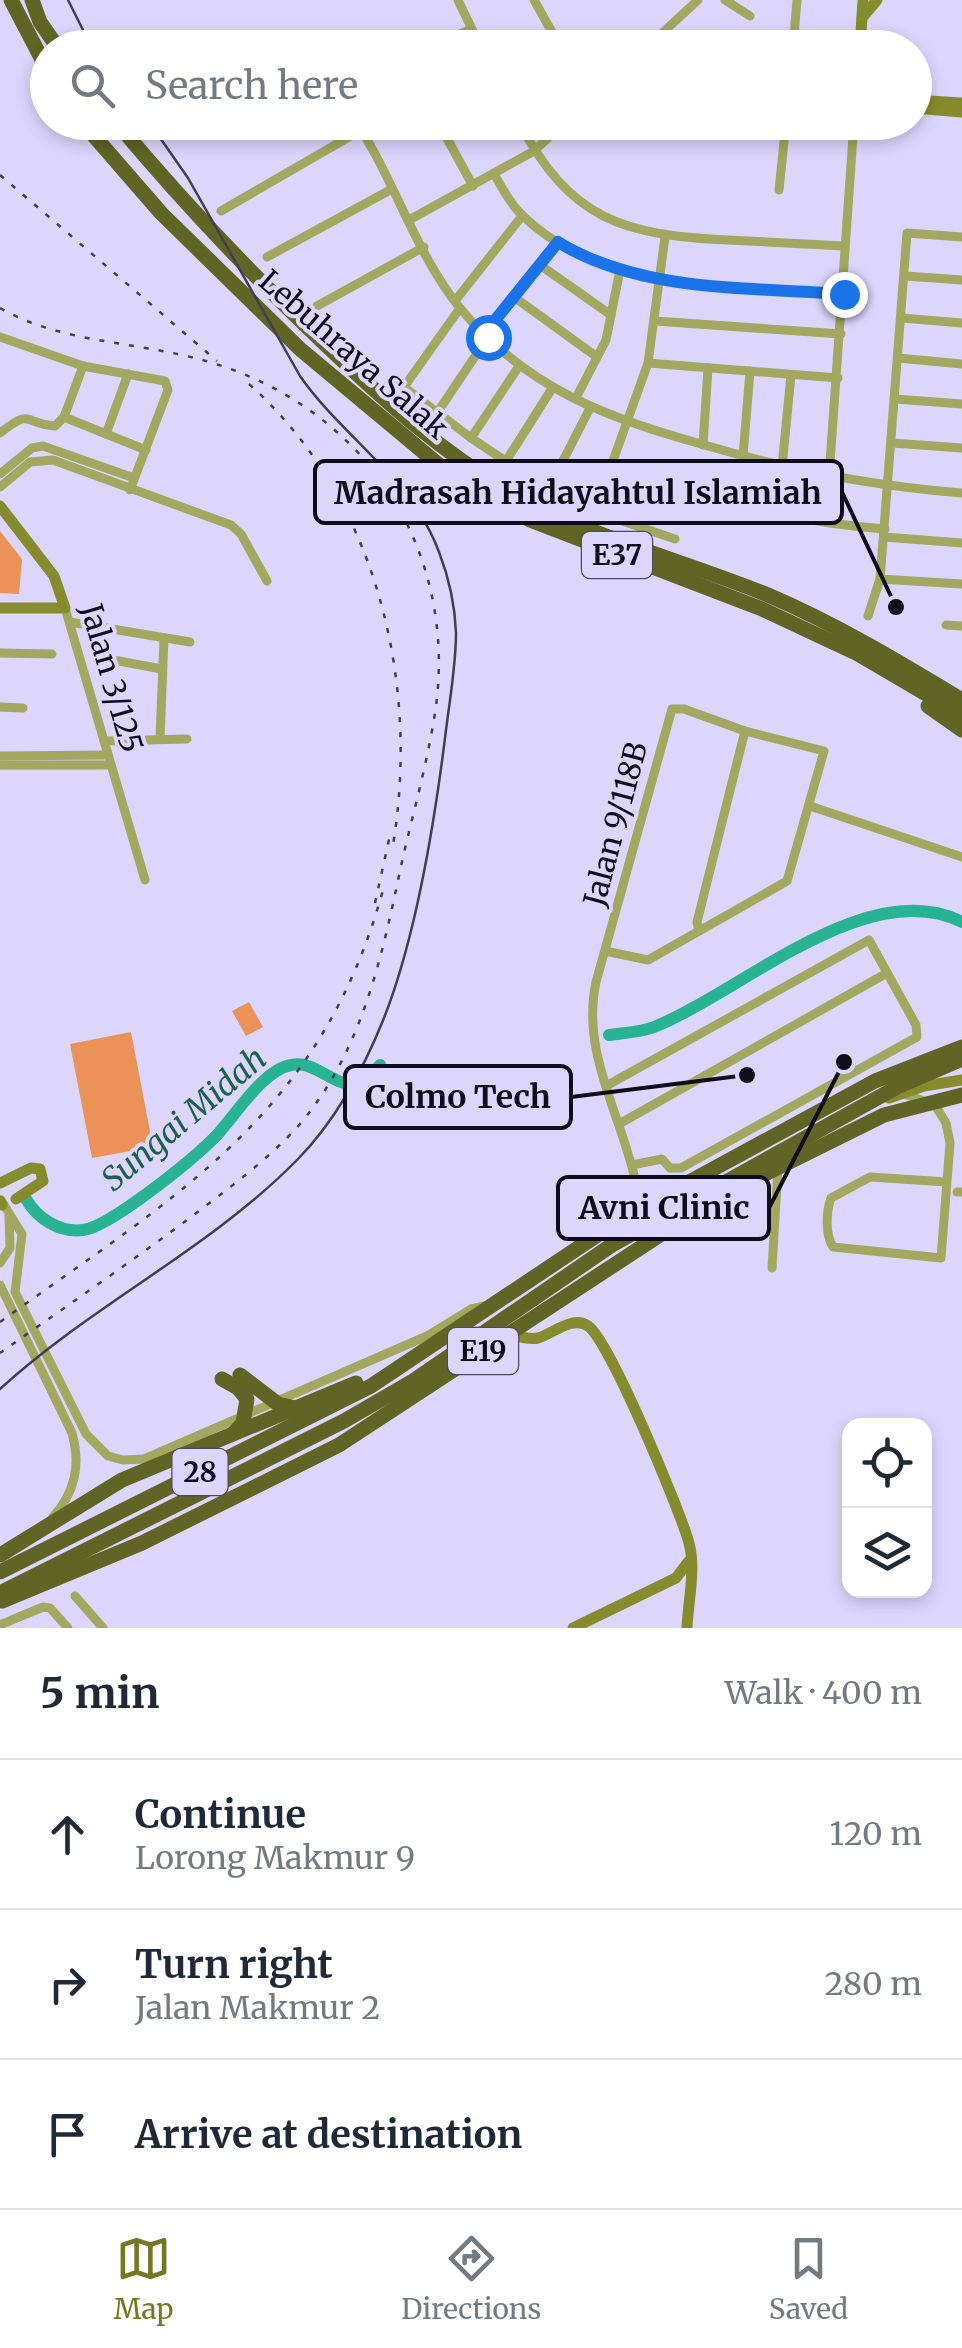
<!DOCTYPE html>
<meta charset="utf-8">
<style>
body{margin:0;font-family:Merriweather,serif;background:#f2f2f3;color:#1f2937}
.controls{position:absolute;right:30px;bottom:30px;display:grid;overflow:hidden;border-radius:20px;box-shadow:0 5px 15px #0003}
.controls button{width:90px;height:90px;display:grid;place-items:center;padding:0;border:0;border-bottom:2px solid #e0e1e3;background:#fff;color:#1f2937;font:50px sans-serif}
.stop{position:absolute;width:30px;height:30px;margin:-22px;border:8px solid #1a73e8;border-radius:50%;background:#fff}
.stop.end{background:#1a73e8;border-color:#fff;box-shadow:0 2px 10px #0008}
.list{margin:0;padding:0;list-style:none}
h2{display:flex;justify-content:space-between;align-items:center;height:130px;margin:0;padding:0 40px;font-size:42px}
h2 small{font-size:32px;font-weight:400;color:#747a83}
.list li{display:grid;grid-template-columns:65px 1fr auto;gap:30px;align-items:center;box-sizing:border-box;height:150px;padding:0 40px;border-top:2px solid #e0e1e3}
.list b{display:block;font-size:38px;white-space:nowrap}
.list p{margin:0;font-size:32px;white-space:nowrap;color:#747a83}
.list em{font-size:32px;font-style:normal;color:#747a83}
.icon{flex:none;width:55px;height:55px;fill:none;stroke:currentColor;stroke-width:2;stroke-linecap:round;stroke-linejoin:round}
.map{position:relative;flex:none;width:962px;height:1628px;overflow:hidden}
.search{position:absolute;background:#fff;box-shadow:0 5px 15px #0003;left:30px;right:30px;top:30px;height:110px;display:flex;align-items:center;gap:25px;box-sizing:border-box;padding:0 35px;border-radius:55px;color:#747a83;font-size:38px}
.sheet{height:580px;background:#fff}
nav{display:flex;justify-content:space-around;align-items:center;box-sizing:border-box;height:140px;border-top:2px solid #e0e1e3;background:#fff;font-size:28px;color:#747a83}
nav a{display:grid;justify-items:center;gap:5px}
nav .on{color:#737821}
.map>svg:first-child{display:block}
.green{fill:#ea9258}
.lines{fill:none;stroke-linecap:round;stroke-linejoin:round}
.river{stroke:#28b393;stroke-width:12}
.street{stroke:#a2a85f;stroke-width:9}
.secondary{stroke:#868c2d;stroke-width:11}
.highway{stroke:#606424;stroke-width:15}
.tram{stroke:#413e51;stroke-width:2.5}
.rail{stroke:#413e51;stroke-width:2.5;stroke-dasharray:5 10;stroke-linecap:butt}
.route{stroke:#1a73e8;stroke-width:12}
.labels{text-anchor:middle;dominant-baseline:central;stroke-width:8;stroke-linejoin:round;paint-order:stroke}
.shield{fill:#dcd6fd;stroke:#4d495e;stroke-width:2.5}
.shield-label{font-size:28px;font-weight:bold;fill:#100d1a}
.street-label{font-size:30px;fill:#100d1a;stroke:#dcd6fd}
.water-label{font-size:32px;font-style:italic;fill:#1c6150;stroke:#dcd6fd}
.leader{fill:none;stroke:#100d1a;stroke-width:4}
.callout-dot{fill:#100d1a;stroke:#dcd6fd;stroke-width:4}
.callout{fill:#dcd6fd;stroke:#100d1a;stroke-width:4}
.callout-label{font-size:32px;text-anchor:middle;font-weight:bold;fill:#100d1a}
</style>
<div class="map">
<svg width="962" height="1628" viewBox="0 0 962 1628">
<rect width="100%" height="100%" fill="#dcd6fd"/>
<g class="green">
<polygon points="0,531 22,559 19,594 0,593"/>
<polygon points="249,1002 263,1027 246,1036 232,1011"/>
<polygon points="131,1032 153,1147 92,1158 70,1044"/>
</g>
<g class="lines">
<g class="river">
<path d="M609,1035C624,1033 641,1032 654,1027C740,993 867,874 962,922"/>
<path d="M26,1199C37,1218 59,1233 83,1230C110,1227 192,1160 214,1138C234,1118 262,1070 291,1065C309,1061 325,1076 341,1082C348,1084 356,1085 363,1086L380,1065"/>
</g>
<g class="street">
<polyline points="458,0 481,48"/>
<polyline points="534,0 561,48"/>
<polyline points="725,0 750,16"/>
<polyline points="428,48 471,29"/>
<polyline points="646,48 698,0"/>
<polyline points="793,48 797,0"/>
<path d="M356,122C394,179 417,256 460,308C527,390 611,419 708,446C793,471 875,486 962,493"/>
<polyline points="438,122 473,186"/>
<path d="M519,122C570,220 623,235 728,240C766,242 805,244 844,246"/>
<path d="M494,174C502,187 509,202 520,213C600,294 738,286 844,294"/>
<polyline points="779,190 786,122"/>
<polyline points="221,211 361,130"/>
<polyline points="409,220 534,151 565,122"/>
<polyline points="267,257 392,189"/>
<polyline points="540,265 611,315"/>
<polyline points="905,276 962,280"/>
<polyline points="514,297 597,357"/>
<polyline points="455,301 522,216"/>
<polyline points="317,306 424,247"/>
<polyline points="460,308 404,387 471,438 567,502 675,539"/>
<polyline points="902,318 962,323"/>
<polyline points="655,321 841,334"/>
<polyline points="484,333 558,242"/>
<polyline points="0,337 83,366 165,381 168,390 130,490"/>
<polyline points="898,358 962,364"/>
<polyline points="648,363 838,378"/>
<polyline points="578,394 606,340 620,270"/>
<polyline points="895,399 962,404"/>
<polyline points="437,413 488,337"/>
<polyline points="64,417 83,366"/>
<path d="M0,433C33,407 23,424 55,426L64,417L146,450"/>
<polyline points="106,434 128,374"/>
<polyline points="471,438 519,366"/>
<polyline points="892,443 962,448"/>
<polyline points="703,445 708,368"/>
<polyline points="743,456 750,371"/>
<polyline points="506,461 553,387"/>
<path d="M611,467C701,497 790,522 885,529"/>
<polyline points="782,467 791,375"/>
<polyline points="0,474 32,448 43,446 134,478"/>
<polyline points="829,477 854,122"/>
<polyline points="0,487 30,462 53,460 231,525 241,534 267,581"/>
<polyline points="548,490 590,408"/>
<polyline points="595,511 648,363 665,237"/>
<polyline points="884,537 962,543"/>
<polyline points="880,579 962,584"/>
<polyline points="65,608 145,880"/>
<polyline points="868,616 880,579 907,233 962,237"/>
<polyline points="70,622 190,642"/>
<polyline points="946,625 962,626"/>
<polyline points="0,653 52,654"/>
<polyline points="97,657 162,669"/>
<polyline points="0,707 23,708"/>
<polyline points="160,738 164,638"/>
<polyline points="104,741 187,739"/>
<polyline points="0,756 108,755"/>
<polyline points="0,765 111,765"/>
<polyline points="810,806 962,857"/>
<polyline points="699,931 697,922 745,731"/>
<path d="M605,951L648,960L787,881L824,751L745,731L684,709H672L596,982C581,1051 620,1113 635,1179L634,1196L625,1214"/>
<polyline points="606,1086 869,940 916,1025 917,1037 681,1168 670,1168 662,1159 632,1165"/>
<path d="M904,1094L935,1105L946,1123L950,1143L941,1258L833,1247C825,1234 826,1212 831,1198L870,1177L947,1182"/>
<polyline points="619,1124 887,973"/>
<polyline points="637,1181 645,1189 667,1191"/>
<polyline points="957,1192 962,1192"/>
<polyline points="1,1200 22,1234 15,1292 86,1434 108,1456 123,1460 144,1459 427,1336 471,1309 484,1306"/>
<polyline points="0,1263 10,1248 9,1216"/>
<polyline points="772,1268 778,1168"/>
<path d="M0,1285L72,1433C81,1466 75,1493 52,1518"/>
<polyline points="75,1596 103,1628"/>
<polyline points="0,1625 43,1607 50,1608 68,1628"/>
</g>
<g class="secondary">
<polyline points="862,18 877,0"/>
<polyline points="860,48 863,0"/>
<polyline points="914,100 962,103"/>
<polyline points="914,108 962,112"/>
<polyline points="0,506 54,576 65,608 0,608"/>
<polyline points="889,1098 924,1086 962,1080"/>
<polyline points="0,1183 31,1168 40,1169 43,1181 16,1199"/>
<polyline points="0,1201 2,1205"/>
<path d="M507,1334C517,1336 528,1340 538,1338C553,1334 572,1315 588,1326C609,1339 681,1513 689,1543C696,1569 688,1602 687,1628"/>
<polyline points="573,1628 676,1578 688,1562"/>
</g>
<g class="highway">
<polyline points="11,0 48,71"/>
<polyline points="32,0 40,22 58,48"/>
<polyline points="82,122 161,213 300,349 439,465 530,520 762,609 858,654 962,715"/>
<path d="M116,122C181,200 251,274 324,343C384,400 442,453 514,494C590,537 687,562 768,595C836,624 899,662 962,700"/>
<polyline points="928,706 962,730"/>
<polyline points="240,1375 278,1404 295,1408"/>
<polyline points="222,1379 238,1388 247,1399 243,1423 234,1433"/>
<polyline points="0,1555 122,1480 356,1383"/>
<polyline points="0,1572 371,1386 623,1218 875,1081 962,1047"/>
<polyline points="0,1593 344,1421 413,1381 612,1245 899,1086 962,1059"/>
<polyline points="2,1601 142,1543 339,1445 695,1212 761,1176 884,1115 962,1095"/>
</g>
<g class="tram">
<polyline points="68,0 92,48"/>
<path d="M0,1389C93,1304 210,1249 298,1159C336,1120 364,1068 384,1018C417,934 435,820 446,730C450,698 456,665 456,633C455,605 449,578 439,552C412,478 343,438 300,376L188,178L149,122"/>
</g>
<g class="rail">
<polyline points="0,175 217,361"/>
<path d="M0,308C56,340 120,341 182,355C237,367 287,390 330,426C416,498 453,609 434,719C426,768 412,817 401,866C382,957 362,1051 300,1124C268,1160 229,1188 191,1217C128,1264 64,1308 0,1353"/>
<path d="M249,384C378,499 421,686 392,851"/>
<polyline points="375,903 390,835"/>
<path d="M0,1322C177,1195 321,1115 383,890"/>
</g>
</g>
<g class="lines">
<path class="route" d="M488,337L484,334L558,242C641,293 750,287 844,294"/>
</g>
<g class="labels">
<g class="shield">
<rect x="582" y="532" width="70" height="46" rx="8"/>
<rect x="448" y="1328" width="70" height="46" rx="8"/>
<rect x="172.5" y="1449" width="55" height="46" rx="8"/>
</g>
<g class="shield-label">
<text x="617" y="555">E37</text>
<text x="483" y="1351">E19</text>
<text x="200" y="1472">28</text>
</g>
<g class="street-label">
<text transform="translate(354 354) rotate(41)">Lebuhraya Salak</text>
<text transform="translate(112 678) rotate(74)">Jalan 3/125</text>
<text transform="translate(615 824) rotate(-75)">Jalan 9/118B</text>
</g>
<g class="water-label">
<text transform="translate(184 1119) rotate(-40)">Sungai Midah</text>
</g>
</g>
<path class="leader" d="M896 607L842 492M747 1075L571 1097M844 1062L769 1208"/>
<g class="callout-dot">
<circle cx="896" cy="607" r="10"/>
<circle cx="747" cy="1075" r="10"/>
<circle cx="844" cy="1062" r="10"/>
</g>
<g class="callout">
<rect x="315" y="461" width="527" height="62" rx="10"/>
<rect x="345" y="1066" width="226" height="62" rx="10"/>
<rect x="558" y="1177" width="211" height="62" rx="10"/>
</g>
<g class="callout-label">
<text x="578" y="504">Madrasah Hidayahtul Islamiah</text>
<text x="458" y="1108">Colmo Tech</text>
<text x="664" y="1219">Avni Clinic</text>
</g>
</svg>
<div class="controls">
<button><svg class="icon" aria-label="locate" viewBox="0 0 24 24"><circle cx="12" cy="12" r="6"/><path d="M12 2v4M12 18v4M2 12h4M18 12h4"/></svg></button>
<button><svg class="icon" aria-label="layers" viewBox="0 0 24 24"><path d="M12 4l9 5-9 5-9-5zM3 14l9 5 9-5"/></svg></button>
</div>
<div class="stop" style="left:488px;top:337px"></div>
<div class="stop end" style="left:844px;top:294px"></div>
<div class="search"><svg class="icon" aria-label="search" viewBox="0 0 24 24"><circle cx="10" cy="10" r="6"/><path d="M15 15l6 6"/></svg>Search here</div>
</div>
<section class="sheet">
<h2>5 min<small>Walk · 400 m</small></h2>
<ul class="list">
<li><svg class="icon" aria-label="ahead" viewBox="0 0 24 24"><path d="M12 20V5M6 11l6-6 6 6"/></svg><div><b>Continue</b><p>Lorong Makmur 9</p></div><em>120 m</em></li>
<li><svg class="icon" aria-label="right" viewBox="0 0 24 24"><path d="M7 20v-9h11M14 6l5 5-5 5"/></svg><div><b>Turn right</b><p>Jalan Makmur 2</p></div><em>280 m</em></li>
<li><svg class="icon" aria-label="arrive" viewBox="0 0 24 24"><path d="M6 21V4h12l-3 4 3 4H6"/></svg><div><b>Arrive at destination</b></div></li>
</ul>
</section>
<nav>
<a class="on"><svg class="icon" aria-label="map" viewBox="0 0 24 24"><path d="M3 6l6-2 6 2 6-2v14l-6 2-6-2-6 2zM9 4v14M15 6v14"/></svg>Map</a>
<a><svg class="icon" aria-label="directions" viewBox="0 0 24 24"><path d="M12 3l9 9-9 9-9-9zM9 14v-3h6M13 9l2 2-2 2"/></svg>Directions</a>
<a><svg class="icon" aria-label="saved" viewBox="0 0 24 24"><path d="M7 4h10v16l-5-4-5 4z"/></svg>Saved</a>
</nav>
